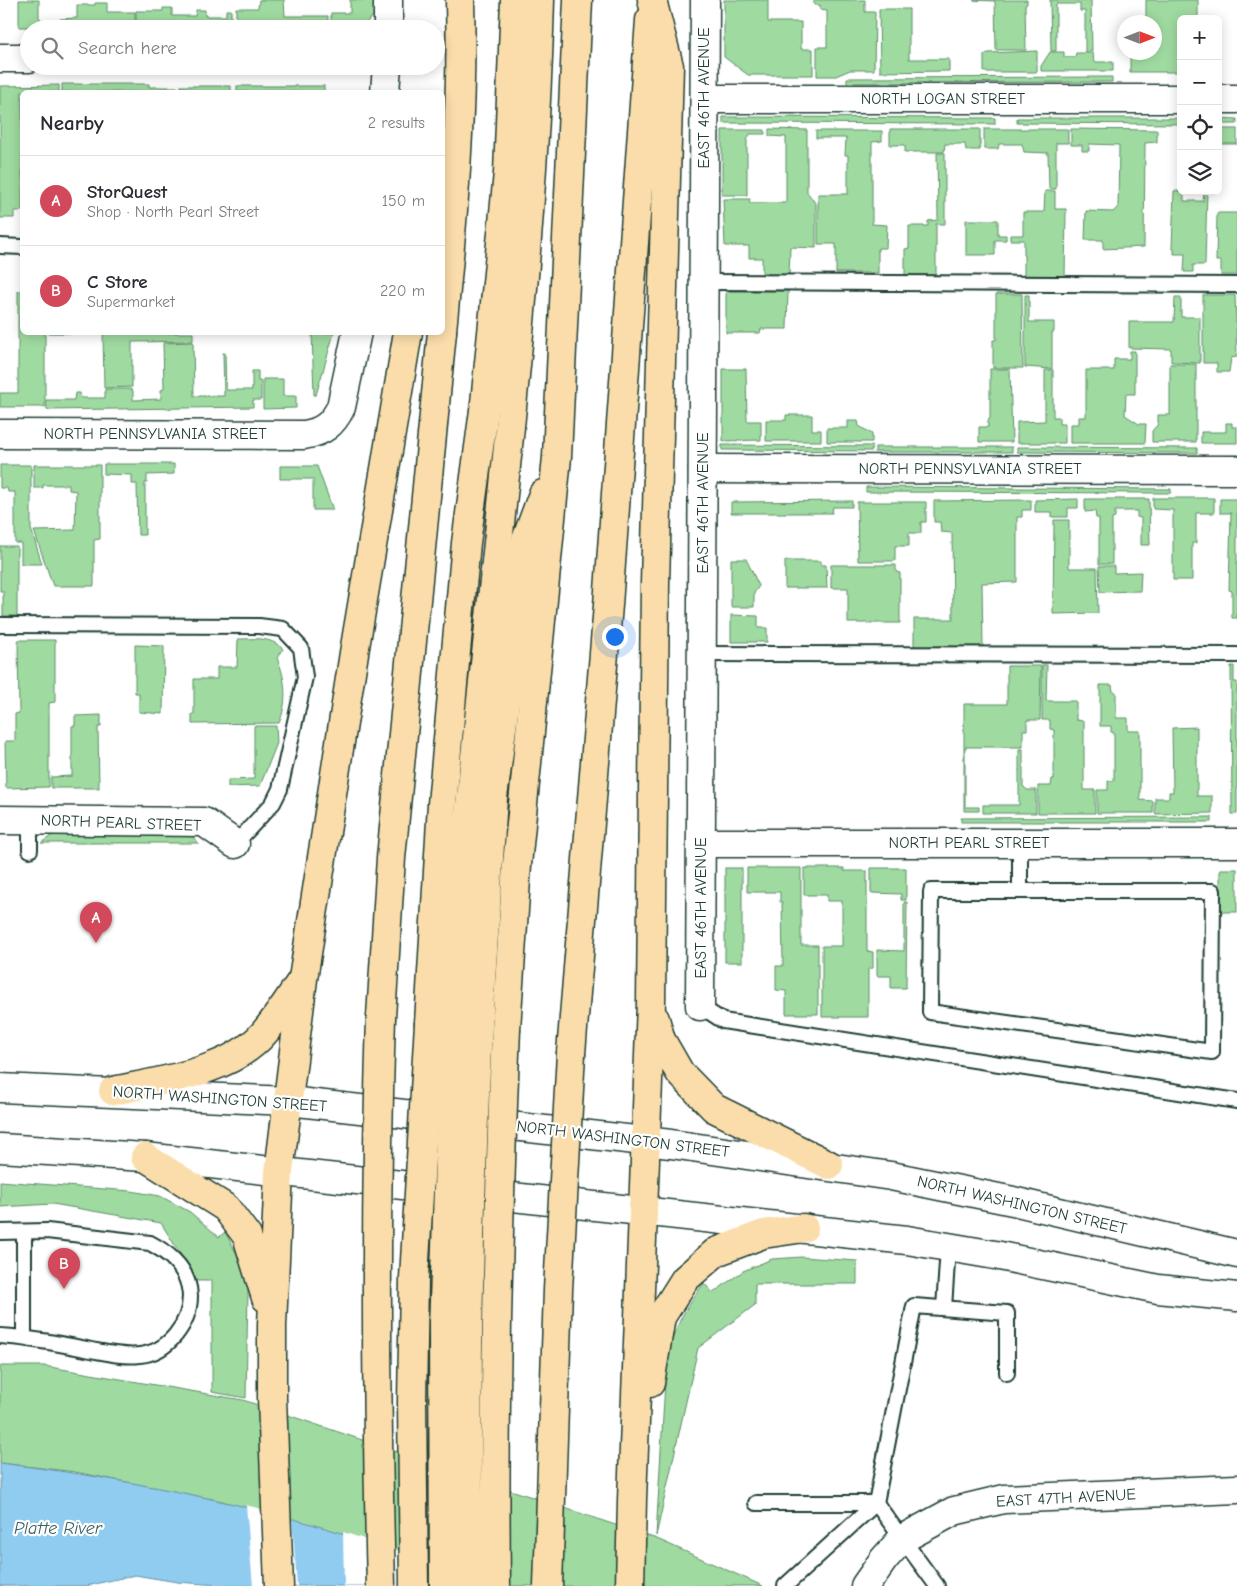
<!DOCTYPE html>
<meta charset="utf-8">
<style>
body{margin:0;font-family:"Comic Neue",sans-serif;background:#f7f7f7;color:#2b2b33}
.controls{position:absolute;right:15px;top:15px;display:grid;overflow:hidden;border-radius:8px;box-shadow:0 2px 12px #0003}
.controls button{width:45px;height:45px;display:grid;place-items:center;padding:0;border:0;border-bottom:1px solid #e1e1e2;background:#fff;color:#2b2b33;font:25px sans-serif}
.compass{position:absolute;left:1117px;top:15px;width:45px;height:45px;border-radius:50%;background:#fff;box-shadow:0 2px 12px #0003;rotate:90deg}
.you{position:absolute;left:614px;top:636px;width:18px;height:18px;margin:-12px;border:4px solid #fff;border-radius:50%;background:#1a73e8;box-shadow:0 0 0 8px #1a73e833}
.badge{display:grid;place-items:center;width:32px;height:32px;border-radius:50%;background:#d1495b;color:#fff;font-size:16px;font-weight:700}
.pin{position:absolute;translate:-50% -41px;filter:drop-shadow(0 1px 2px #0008)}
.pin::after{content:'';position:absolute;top:26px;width:18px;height:15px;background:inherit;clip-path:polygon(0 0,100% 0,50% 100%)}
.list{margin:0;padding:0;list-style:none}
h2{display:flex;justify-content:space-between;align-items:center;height:65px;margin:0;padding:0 20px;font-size:21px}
h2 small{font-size:16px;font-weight:400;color:#7c7c81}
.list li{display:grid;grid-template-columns:32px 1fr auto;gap:15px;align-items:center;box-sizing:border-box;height:90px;padding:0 20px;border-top:1px solid #e1e1e2}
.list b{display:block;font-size:19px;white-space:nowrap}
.list p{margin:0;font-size:16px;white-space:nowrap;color:#7c7c81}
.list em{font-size:16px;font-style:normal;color:#7c7c81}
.icon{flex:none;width:28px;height:28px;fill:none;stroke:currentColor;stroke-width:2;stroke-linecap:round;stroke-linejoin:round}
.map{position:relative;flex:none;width:1237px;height:1586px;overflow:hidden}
.search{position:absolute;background:#fff;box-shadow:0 2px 12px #0003;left:20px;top:20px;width:425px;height:55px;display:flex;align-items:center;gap:12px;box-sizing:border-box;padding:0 18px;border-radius:28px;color:#7c7c81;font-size:19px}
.panel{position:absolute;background:#fff;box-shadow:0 2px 12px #0003;left:20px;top:90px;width:425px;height:245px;border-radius:8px}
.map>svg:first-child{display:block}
.green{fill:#9fdaa0;stroke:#5f8c6a}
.water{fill:#90ccf0;stroke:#6393a5}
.pier{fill:#fff}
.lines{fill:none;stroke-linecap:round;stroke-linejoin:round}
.lane-casing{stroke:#1f3d34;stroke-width:18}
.street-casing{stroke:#1f3d34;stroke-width:31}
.secondary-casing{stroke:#1f3d34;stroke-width:31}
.highway-casing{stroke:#1f3d34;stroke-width:31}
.lane{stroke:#fff;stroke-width:14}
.street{stroke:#fff;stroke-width:28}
.secondary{stroke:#fff;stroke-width:28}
.highway{stroke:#fbddab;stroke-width:28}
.highway-bridge-casing{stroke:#1f3d34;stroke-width:31;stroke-linecap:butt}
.highway-bridge{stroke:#fbddab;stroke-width:28}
.labels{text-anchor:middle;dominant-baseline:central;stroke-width:4.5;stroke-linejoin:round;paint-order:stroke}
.street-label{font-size:16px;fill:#1f3d34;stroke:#fff}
.water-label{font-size:18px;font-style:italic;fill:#3b6163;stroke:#fff}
</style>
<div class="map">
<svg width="1237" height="1586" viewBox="0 0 1237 1586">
<rect width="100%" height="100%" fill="#fff"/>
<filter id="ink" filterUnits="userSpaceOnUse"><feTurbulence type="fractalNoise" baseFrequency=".02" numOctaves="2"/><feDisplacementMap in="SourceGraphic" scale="10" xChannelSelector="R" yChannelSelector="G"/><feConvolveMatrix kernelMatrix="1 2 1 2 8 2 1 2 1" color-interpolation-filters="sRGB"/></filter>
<g filter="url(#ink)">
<g class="green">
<polygon points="19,0 39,0 39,17 42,21 55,21 55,27 19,27"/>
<polygon points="259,0 284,0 285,16 328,16 328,29 236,29 236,8 258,8"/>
<polygon points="350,0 374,0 374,15 360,29 331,29 331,13 350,13"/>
<polygon points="724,0 768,0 768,22 801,22 801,49 813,49 813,75 748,75 724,57"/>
<polygon points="814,0 865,0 865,12 875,12 874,70 850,70 836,76 817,76 817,47 827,47 827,11 820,10 820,5 814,5"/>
<polygon points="973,0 1027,0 1027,4 1025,5 1026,50 996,50 995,1"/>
<polygon points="1050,0 1091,0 1092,51 1085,52 1085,11 1080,11 1080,4 1056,4 1056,51 1051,51"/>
<polygon points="1146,0 1198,0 1198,19 1181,19 1181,72 1130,72 1130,55 1154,52 1154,22 1146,22"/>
<polygon points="95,3 107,3 107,12 135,12 135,27 60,28 60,19 77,18 77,5 95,5"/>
<polygon points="163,8 172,8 172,16 195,16 196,10 205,10 205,16 226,16 226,10 231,10 231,29 136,29 136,11 163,11"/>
<polygon points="879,9 909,9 909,59 949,59 949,71 880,72"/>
<polygon points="1037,51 1037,72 984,72 984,55 988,53"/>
<polygon points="1050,52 1064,52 1064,57 1075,57 1076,53 1093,53 1094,62 1113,62 1113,71 1041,71 1041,66"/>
<polygon points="1112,77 1112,82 847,83 847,78"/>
<polygon points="62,84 149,84 149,87 177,87 177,92 62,92"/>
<polygon points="59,85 59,92 22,92 22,211 14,211 14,218 0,218 0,86"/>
<rect x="181" y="86" width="50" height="6"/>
<rect x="237" y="86" width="87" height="6"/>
<polygon points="723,117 995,118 995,124 723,123"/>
<polygon points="1017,118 1181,118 1181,124 1017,123"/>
<polygon points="1218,118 1237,119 1237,124 1218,124"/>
<polygon points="769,129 807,130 807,192 816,204 816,248 790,247 789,277 762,277 762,258 749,258 749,246 725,246 723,199 750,199 749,203 786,203 786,137 769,136"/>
<polygon points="890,129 980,129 980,150 966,150 965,144 945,144 944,152 905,152 905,145 890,145"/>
<polygon points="984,129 1068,129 1068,143 1056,143 1056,189 1049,189 1048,153 1024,152 1022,144 999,144 998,149 984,149"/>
<polygon points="1071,129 1157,130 1157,142 1145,143 1144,247 1103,249 1103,240 1085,240 1086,211 1113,212 1118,207 1119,145 1089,144 1089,151 1082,151 1082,145 1071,145"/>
<rect x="1218" y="129" width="19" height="15"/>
<polygon points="722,130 765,130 765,134 750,134 747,140 747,195 722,195"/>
<polygon points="816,131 882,131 882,141 872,142 872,224 887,225 886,248 878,248 878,273 836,273 836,244 818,244 818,194 848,194 848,155 845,155 846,138 816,138"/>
<polygon points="937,153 945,153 945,224 936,224 936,279 905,279 905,249 909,248 909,226 928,226 928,221 938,220"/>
<polygon points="1045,191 1055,191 1055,209 1066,209 1065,279 1024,278 1024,240 1010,240 1010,235 1023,235 1023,212 1044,212"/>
<polygon points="1174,191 1184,191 1184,201 1203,201 1204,191 1207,191 1205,265 1193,265 1193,272 1184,272 1185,254 1174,254 1174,249 1172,248"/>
<polygon points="1217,213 1237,213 1237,275 1221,275 1221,261 1216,261"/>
<polygon points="966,220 998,220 998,235 1006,235 1006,240 995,240 995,255 966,255"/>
<polygon points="18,291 22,291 22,332 76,333 45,333 45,407 0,407 0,393 18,393"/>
<polygon points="726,291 788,291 787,329 761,329 760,333 726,333"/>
<polygon points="996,294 1022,294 1023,368 993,368 993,340 996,340"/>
<polygon points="1025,295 1029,295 1029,322 1054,322 1054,332 1052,332 1052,369 1025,367"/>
<polygon points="1203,295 1235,295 1237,357 1231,358 1229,372 1217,372 1217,363 1203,363"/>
<polygon points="1175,297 1181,297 1181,317 1200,317 1200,363 1171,362 1171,349 1129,348 1129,322 1174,322"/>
<polygon points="103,333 193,333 193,341 132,342 132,387 104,388"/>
<polygon points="312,333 334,333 316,395 314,395"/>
<polygon points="193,342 194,396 224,396 223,353 225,353 226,390 252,390 252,371 258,371 258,381 261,381 261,400 253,400 253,407 47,410 46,400 74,400 75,393 80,393 81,398 105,398 105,389 130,389 133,391 133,400 161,399 161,390 164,389 163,343"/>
<polygon points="1130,351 1135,351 1135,394 1126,394 1125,415 1139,424 1146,424 1145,443 1070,443 1070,424 1079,424 1079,417 1086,417 1086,370 1114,370 1114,359 1130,359"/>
<polygon points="1170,364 1196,364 1196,442 1152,442 1152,431 1158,424 1158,415 1170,415"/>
<polygon points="723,369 746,369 747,421 761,421 761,440 723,441"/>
<polygon points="990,369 1010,369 1012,442 979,442 979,427 988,427 988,420 990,419"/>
<polygon points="1045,370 1053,370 1053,417 1059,417 1059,424 1065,424 1065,443 1017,443 1017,422 1045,421"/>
<polygon points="263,379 283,379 283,396 296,396 296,408 263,409"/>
<polygon points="786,415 812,415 812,430 821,430 821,441 766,441 766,420 786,420"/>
<polygon points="848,421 858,421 859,426 872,434 872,442 827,442 827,428 848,428"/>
<polygon points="1226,423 1232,423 1232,427 1237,427 1237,443 1201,443 1201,432 1226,432"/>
<polygon points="722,445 872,446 872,451 722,450"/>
<rect x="875" y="447" width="137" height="5"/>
<polygon points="1017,447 1197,448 1197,453 1017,452"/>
<polygon points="104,464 174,464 174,474 147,475 147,483 145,483 145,535 138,535 137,484 132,484 132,475 104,474"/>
<polygon points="0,465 31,465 31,529 42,564 21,564 21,543 15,543 15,492 8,492 7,488 0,488"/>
<polygon points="34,465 100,465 100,539 94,540 94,586 53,586 34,531 75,530 76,491 69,490 69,485 43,485 43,488 34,488"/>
<polygon points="280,466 317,466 333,510 313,510 313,479 280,479"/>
<polygon points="866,487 1171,489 1171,493 866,492"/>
<polygon points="1153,498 1214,498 1214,513 1196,513 1196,543 1192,543 1192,580 1173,580 1173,510 1153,509"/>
<polygon points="1078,499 1078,508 1068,508 1068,517 1052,517 1052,512 1035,512 1035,500"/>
<polygon points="1085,499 1149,499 1150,545 1141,545 1141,518 1137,517 1137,511 1115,511 1115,518 1112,519 1112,564 1099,564 1099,518 1096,518 1095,511 1085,512"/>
<polygon points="1220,499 1237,499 1237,618 1232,618 1232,591 1229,590 1231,513 1220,513"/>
<polygon points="1031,500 1031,510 1022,510 1022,517 1017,517 1017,582 982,583 983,647 914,648 914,619 953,619 952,533 941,532 940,522 934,522 934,501"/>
<polygon points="852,501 852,507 833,507 832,513 731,513 731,502"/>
<polygon points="857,502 926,502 926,522 921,522 921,533 909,533 909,546 895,546 895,561 858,561"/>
<polygon points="1054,520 1069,520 1069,568 1097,568 1098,613 1053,614"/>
<polygon points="0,546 17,546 17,616 3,616 3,591 0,591"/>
<polygon points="731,559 746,559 759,586 754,593 754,607 731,607"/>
<polygon points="785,561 821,561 821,565 826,565 827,588 785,588"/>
<polygon points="831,565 896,565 896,572 900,573 900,623 848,623 848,588 831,588"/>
<polygon points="1099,566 1114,566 1114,573 1141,572 1140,591 1100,592"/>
<polygon points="731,615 758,616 758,628 767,628 767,642 731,642"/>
<path d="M238,639C255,639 270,636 283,649L277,658C286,678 288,703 279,723L192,724V714H194V679H217V667H237Z"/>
<polygon points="18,640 55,640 55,702 49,703 49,787 6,788 5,741 15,741 15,714 19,713"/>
<polygon points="135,645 164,646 163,714 139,712 139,693 135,693"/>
<polygon points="1042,665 1047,665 1046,701 1076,701 1076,720 1084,721 1084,790 1095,790 1095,813 1038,813 1038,786 1051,786 1052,779 1054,779 1054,730 1050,729 1050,720 1042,720"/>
<polygon points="1007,666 1041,666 1040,720 1027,720 1027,730 1023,730 1023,747 965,747 965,807 979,807 979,811 964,811 964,704 1007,704"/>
<polygon points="1231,666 1234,666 1234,682 1237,682 1237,814 1232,814"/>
<polygon points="1100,685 1112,685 1113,692 1116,692 1116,718 1128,718 1128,731 1140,731 1140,800 1153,801 1153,813 1097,813 1097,790 1108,790 1108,781 1114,781 1114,733 1111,732 1111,726 1100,726"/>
<polygon points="101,715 101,727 98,727 99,788 51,788 51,777 72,776 72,726 75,726 75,716"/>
<polygon points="254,726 276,726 277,743 260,786 228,787 228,780 254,779"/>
<polygon points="1197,727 1197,796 1212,796 1212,813 1155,814 1155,798 1169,798 1169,792 1173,792 1172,728"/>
<polygon points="1019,749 1023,749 1023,786 1027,790 1036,790 1036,813 983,813 983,805 1019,805"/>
<polygon points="1212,817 1212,822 961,822 961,818"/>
<polygon points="54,834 189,834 199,843 41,843"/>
<rect x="725" y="868" width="17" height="94"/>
<polygon points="747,868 801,868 801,945 818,945 818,1014 786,1014 786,991 776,990 776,966 783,966 782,902 780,902 780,892 747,892"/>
<polygon points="804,868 844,868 844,871 867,871 867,951 873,952 873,968 868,969 868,1017 822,1017 822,946 842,946 842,901 827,901 827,895 804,895"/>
<polygon points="871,868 906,868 906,900 901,900 901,894 871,893"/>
<rect x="1220" y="869" width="17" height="43"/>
<polygon points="904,902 907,902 906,988 891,988 891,976 877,976 877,950 904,951"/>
<polygon points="0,1181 131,1191 160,1196 190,1212 219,1237 225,1232 240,1260 248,1290 246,1398 212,1392 212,1281 197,1281 161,1223 53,1204 0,1207"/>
<path d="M802,1257L857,1261V1284H755V1305L698,1348L656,1536L666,1365C671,1333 684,1309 704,1283L713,1293L743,1271L772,1259Z"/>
<polygon points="0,1366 44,1366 243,1400 657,1539 763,1586 494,1586 222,1501 75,1472 0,1463"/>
</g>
<path class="water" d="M0,1463C106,1476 212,1496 315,1525C377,1543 437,1566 498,1586H232L177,1582L135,1575L86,1586H0Z"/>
<g class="pier">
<polygon points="246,1505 292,1517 297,1586 253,1586"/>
<polygon points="343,1532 499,1584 501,1586 344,1586"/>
</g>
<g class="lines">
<g class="lane-casing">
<g id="lane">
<polyline points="0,246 22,247"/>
<polyline points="704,282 1237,285"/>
<polyline points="0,625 259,626 283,629 301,648 305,677 280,789 273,803 235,844"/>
<polyline points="702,654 1237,655"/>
<polyline points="1020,843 1020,891"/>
<polyline points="30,850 30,820"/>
<polygon points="931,891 1213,891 1212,1052 930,1012"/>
<polyline points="700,1006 723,1021 1237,1101"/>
<path d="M0,1232L47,1231L150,1243C171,1254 189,1270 190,1296C190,1323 169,1352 140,1355C124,1357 107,1353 91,1350C61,1344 31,1338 0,1336"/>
<polyline points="24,1232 24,1337"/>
<polyline points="944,1308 948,1247"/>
<polyline points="756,1503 876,1503"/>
<polyline points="876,1503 937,1586"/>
<polyline points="785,1586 876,1503 914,1306 1007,1313 1007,1373"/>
</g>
</g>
<g class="street-casing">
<g id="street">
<polyline points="388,29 388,0"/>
<polyline points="0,58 29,58"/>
<polyline points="385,92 387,66"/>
<polyline points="705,99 1181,99"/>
<polyline points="1218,99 1237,99"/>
<path d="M0,434L304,435C323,432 333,424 341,407L357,332"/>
<polyline points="703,469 1237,470"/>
<polyline points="0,820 204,822 235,844"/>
<polyline points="701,843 1237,843"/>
<polyline points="700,1006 705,0"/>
</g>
</g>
<g class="secondary-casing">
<g id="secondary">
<polyline points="0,1088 289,1101 671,1144 891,1176 1013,1201 1237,1254"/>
<polyline points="0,1148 145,1157 907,1240 995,1255 1158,1289 1237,1297"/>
<polyline points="865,1586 884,1559 902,1539 954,1511 1004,1499 1237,1489"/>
</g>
</g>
<g class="highway-casing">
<g id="highway">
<path d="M442,330C453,221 463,110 460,0"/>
<polyline points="381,1017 391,858 442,332"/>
<polyline points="655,1019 661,1040 680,1073 714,1108 829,1165"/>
<polyline points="429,1023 442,804 466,543 485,403 508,173 515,0"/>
<path d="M454,1025C458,968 459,911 465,855C493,570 532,286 540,0"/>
<polyline points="478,1026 493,798 526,540 543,494"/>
<polyline points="506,1029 517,865 557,457 578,0"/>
<polyline points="571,1053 608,605 650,20"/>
<path d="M113,1091C161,1081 231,1072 264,1033C278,1017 290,997 302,980"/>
<polyline points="145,1157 226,1208 247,1236 266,1298"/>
<polyline points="650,1383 661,1317 685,1279 716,1252 763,1234 804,1228"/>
<polyline points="279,1586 272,1398 272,1325 279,1172 303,979 354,653 408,332"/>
<polyline points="630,1586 632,1500 651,1003 655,583 669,66 652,0"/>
</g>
</g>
<use href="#lane" class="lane"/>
<use href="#street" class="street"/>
<use href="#secondary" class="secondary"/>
<use href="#highway" class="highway"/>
<g class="highway-bridge-casing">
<g id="highway-bridge">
<path d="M381,1586C376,1396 375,1207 381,1017"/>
<polyline points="414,1586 412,1403 414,1278 429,1023"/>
<polyline points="444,1586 443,1329 454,1025"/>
<path d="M470,1586C464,1399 469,1213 478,1026"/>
<path d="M496,1586C494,1400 498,1215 506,1029"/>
<polyline points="548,1586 558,1290 571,1053"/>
</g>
</g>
<use href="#highway-bridge" class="highway-bridge"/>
</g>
</g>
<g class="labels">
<g class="street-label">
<text transform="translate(704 98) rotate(-90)">EAST 46TH AVENUE</text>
<text x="943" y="99">NORTH LOGAN STREET</text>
<text x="155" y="434">NORTH PENNSYLVANIA STREET</text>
<text x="970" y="469">NORTH PENNSYLVANIA STREET</text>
<text transform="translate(703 503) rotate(-90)">EAST 46TH AVENUE</text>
<text transform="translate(121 823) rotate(2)">NORTH PEARL STREET</text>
<text x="969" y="843">NORTH PEARL STREET</text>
<text transform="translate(701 908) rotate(-90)">EAST 46TH AVENUE</text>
<text transform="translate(220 1099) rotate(4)">NORTH WASHINGTON STREET</text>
<text transform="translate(623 1139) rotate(7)">NORTH WASHINGTON STREET</text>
<text transform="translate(1022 1205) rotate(13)">NORTH WASHINGTON STREET</text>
<text transform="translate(1066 1498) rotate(-3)">EAST 47TH AVENUE</text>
</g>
<g class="water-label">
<text x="58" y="1528">Platte River</text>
</g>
</g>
</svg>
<div class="controls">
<button>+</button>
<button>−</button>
<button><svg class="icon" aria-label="locate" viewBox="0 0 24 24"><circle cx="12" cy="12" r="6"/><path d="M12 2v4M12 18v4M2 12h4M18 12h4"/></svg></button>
<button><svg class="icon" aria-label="layers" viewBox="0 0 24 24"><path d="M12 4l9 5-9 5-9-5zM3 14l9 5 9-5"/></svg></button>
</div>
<svg class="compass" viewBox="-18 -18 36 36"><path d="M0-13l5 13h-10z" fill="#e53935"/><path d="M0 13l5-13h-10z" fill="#7c7c81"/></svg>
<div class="you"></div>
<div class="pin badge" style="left:96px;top:943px">A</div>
<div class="pin badge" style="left:64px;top:1289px">B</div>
<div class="search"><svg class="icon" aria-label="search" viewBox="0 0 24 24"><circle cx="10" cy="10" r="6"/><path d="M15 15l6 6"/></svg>Search here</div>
<section class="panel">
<h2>Nearby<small>2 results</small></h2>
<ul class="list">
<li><span class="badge">A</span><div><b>StorQuest</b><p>Shop · North Pearl Street</p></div><em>150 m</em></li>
<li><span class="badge">B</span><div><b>C Store</b><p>Supermarket</p></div><em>220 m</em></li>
</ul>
</section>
</div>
